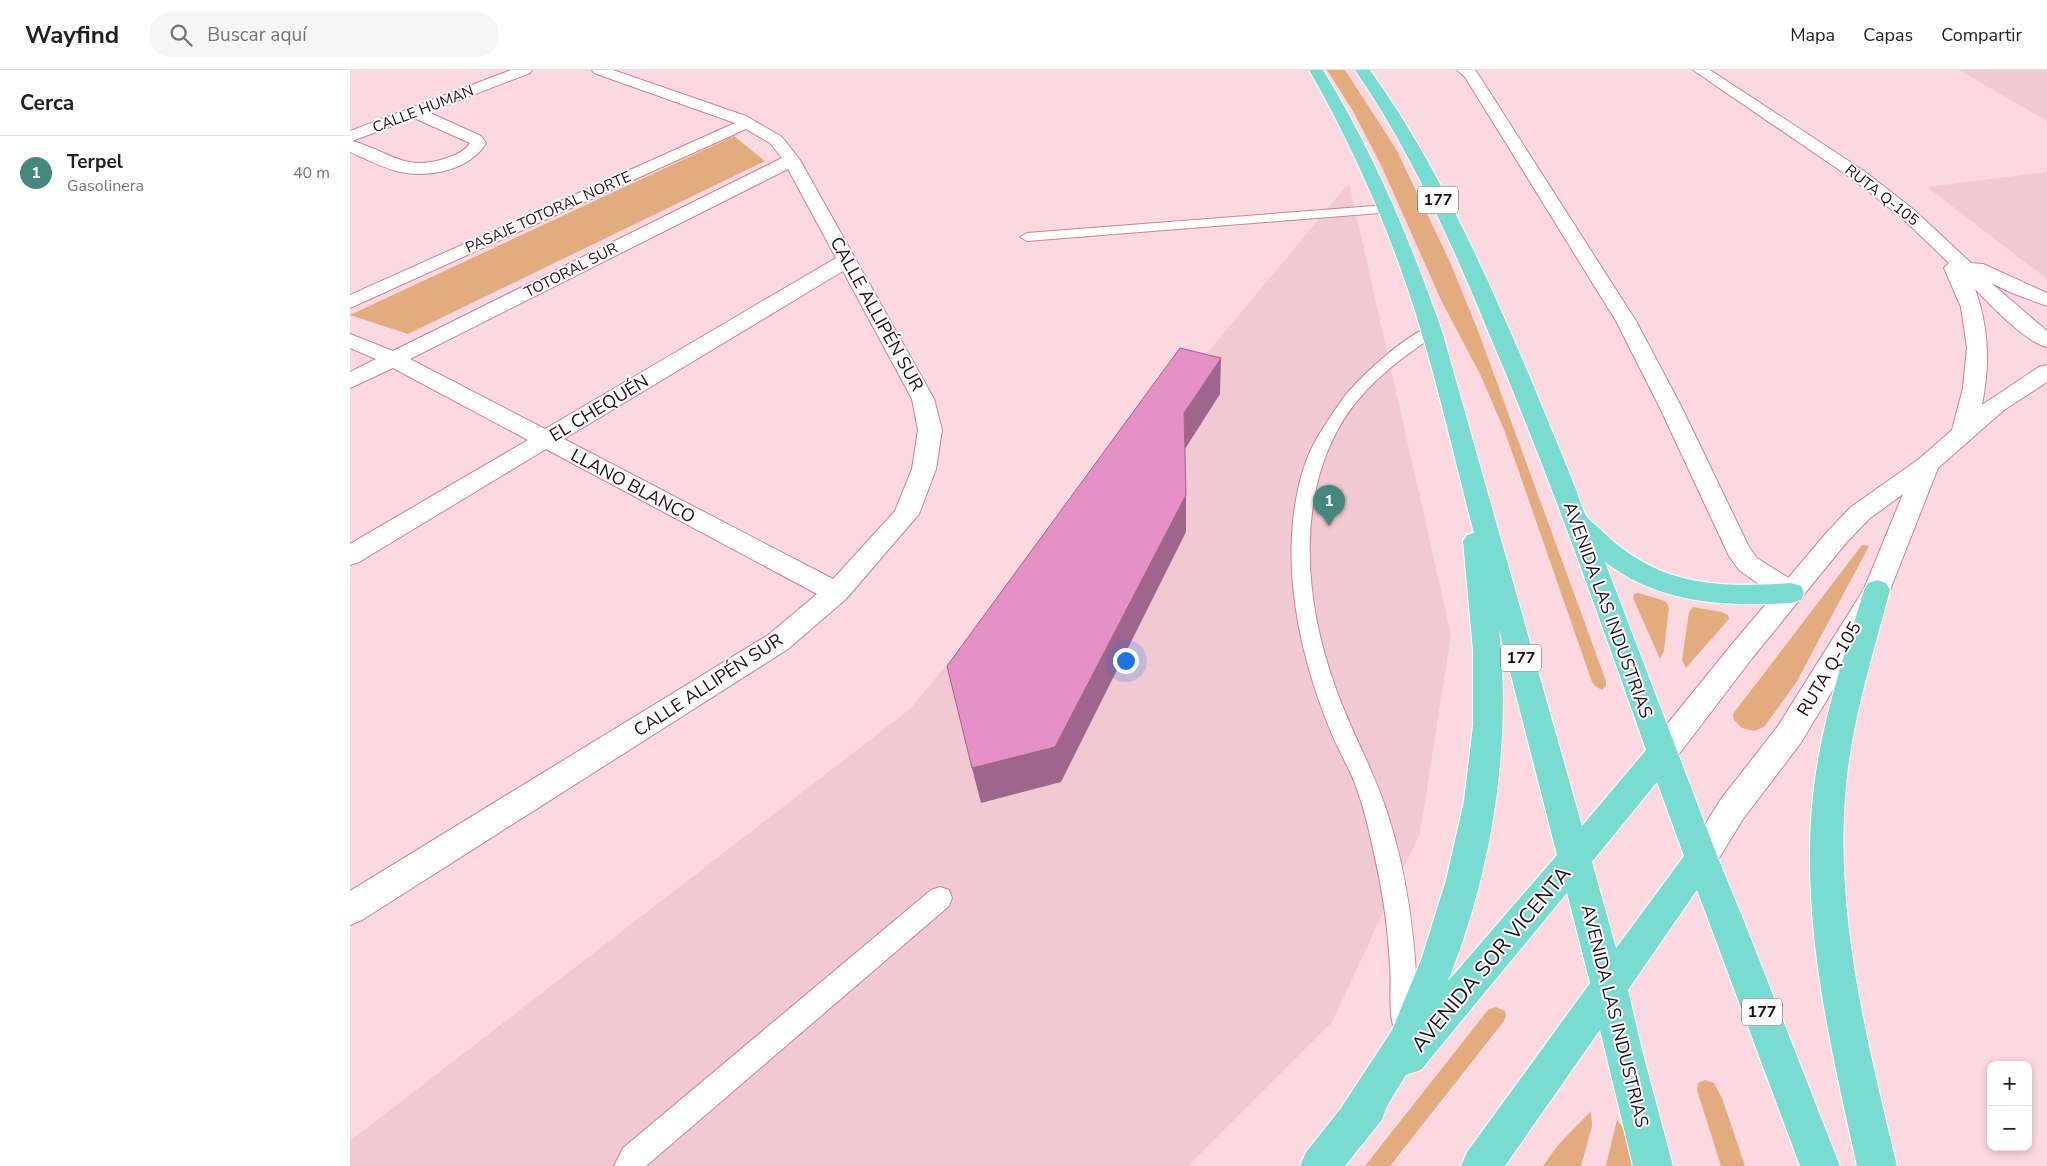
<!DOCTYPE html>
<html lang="es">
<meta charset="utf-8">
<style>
body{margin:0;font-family:"Nunito Sans",sans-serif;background:#f6f6f6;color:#202124}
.controls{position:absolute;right:15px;bottom:15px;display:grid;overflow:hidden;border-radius:10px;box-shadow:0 2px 8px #0003}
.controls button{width:45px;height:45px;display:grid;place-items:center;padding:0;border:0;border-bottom:1px solid #e0e0e0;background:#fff;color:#202124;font:25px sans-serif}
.you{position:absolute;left:775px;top:590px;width:18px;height:18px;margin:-12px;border:4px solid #fff;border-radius:50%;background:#1a73e8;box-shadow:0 0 0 8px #1a73e833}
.badge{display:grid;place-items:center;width:32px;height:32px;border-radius:50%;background:#44887d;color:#fff;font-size:16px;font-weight:700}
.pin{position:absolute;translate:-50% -41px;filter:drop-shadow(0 1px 2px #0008)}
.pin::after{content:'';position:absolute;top:26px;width:18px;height:15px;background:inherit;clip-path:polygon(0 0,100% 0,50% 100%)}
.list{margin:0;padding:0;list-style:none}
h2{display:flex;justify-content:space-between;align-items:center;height:65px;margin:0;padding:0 20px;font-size:21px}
h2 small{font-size:16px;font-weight:400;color:#757577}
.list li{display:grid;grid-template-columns:32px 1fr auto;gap:15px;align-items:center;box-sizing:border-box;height:75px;padding:0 20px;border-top:1px solid #e0e0e0}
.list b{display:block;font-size:19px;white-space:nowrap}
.list p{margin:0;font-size:16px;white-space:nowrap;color:#757577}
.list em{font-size:16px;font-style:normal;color:#757577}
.icon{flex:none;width:28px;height:28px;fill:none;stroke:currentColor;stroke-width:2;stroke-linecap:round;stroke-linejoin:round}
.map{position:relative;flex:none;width:1697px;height:1096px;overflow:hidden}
header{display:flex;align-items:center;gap:30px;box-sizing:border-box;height:70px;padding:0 25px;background:#fff;border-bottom:1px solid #e0e0e0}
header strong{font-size:24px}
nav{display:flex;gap:28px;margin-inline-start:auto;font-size:18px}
.search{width:350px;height:45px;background:#f6f6f6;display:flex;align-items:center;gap:12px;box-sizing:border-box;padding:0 18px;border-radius:28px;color:#757577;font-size:19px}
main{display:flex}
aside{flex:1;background:#fff}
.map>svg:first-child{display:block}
.built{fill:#f0c9d3}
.green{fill:#e2ac7f}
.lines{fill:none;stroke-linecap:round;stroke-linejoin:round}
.lane-casing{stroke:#cf7f96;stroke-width:2}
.street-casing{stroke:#cf7f96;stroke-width:2}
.secondary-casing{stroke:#cf7f96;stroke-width:2}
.primary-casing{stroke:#fff;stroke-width:2}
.lane{fill:#fff;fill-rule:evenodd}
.street{fill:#fff;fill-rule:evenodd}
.secondary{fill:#fff;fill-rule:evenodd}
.primary{fill:#7adcd0;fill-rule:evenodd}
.shaded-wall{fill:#a0658b}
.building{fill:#e590c6;stroke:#a0658b}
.labels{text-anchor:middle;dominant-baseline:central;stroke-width:4;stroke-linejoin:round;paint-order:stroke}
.far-street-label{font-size:15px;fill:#270913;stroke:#fff}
.shield{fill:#fff;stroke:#68535a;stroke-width:1}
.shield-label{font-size:16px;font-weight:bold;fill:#270913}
.street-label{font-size:18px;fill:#270913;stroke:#fff}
.near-street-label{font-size:21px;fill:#270913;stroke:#fff}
</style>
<header>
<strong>Wayfind</strong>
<div class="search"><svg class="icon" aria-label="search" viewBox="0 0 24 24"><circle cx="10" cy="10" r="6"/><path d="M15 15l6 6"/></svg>Buscar aquí</div>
<nav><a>Mapa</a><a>Capas</a><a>Compartir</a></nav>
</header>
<main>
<aside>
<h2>Cerca<small></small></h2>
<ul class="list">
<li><span class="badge">1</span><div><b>Terpel</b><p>Gasolinera</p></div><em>40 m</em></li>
</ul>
</aside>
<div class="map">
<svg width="1697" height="1096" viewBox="0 0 1697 1096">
<rect width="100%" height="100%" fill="#fcd8e1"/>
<g class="built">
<polygon points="1609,0 1697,0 1697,51"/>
<polygon points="1697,102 1697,209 1577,117"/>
<polygon points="999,113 1101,565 1070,763 982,952 838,1096 0,1096 0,1071 560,639"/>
</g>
<g class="green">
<polygon points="977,0 995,0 1046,79 1099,190 1127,258 1256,611 1256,616 1252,620 1245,616 1242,612 1155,362 1130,304 1092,232 1032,97 1003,41"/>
<polygon points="384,66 415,91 58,264 0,245"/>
<polygon points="1512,475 1519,476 1446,613 1414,657 1404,661 1392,658 1384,650 1383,644"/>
<polygon points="1288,523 1315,531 1319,537 1314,581 1310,589 1283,528 1284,524"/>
<polygon points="1343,537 1372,542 1378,545 1379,549 1336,598 1332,590 1339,542"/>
<polygon points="1146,937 1155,941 1156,945 1154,951 1040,1096 1015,1096 1138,940"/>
<polygon points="1355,1010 1364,1013 1372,1028 1395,1096 1371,1096 1347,1020 1348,1013"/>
<polygon points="1241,1041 1242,1056 1231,1096 1193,1096 1208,1075"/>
<polygon points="1267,1050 1280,1067 1287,1096 1256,1096"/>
</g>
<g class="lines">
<g class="lane-casing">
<g id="lane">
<polygon points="1037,135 1044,139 1042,142 677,171 670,167 677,163"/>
<path d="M1082,256L1087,258L1090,261L1087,264C1049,289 1009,319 987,361C946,438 956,536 985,616C1000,660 1024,700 1038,745C1060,813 1067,884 1068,955L1064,964L1055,968L1046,964C1037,944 1042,917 1040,895C1038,856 1032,817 1023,779C1018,754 1011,727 1001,704C992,685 982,667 975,647C945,568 928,476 955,394C963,371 978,350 992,330C1007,309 1057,263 1082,256Z"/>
<polygon points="590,817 599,820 602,828 599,836 296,1096 264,1096 273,1078 581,820"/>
</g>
</g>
<g class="street-casing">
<g id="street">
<path d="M161,0H182L180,3L78,42L131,66L136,73C120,100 80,108 50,102C33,98 16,89 0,82V61ZM64,48L120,73C114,82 104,86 94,89C52,102 38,80 2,71Z"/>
<path d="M242,0H263L396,46L432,67L450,90L584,329L592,360L586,399L569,444L496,529L438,579L12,850L0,855V821L418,565L467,524L196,379L9,492L0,495V474L178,370L43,298L0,318V302L26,289L0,278V264L43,281L432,88L420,73L396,59L0,238V225L385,53L244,3ZM438,99L486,188L195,359L60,289ZM493,201L562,329L568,360L562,399L545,441L483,509L214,369Z"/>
<polygon points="1107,0 1125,0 1128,4 1286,251 1331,336 1399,477 1407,488 1451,516 1454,523 1451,530 1441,533 1431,530 1389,500 1379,486 1309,336 1266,251 1115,7"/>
</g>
</g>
<g class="secondary-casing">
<path id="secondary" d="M1343,0H1360L1514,101L1563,139L1621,193L1633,194L1697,223V236L1662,223L1641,213L1697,261V277C1675,272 1641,235 1625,219C1639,258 1640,294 1632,335L1689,297L1697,295V312L1654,340L1588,398L1540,520L1492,605L1450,674L1393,749L1363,798L1351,803L1339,798L1334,788L1371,729L1428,656L1514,519L1553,424L1519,449L1496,473L1403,587L1323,692L1312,695L1301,692L1297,683L1301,674L1383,573L1478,461L1501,437L1569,389L1602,360L1613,318L1617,278L1611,237L1594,198L1599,193L1551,147L1501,108Z"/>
</g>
<g class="primary-casing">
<g id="primary">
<path d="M959,0H973C1024,83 1060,170 1092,261L1232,756L1296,680C1247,541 1198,402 1140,266C1102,174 1062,83 1005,0H1020C1088,95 1136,204 1182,312C1196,347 1211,381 1225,417C1228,424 1233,443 1238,448C1240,451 1246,455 1249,458C1307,516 1364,518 1441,513L1451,516L1454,523L1451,530L1441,533C1376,537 1309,534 1255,492L1368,788L1394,851L1490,1096H1450L1347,820L1278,920L1292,980L1323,1096H1283L1250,960L1155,1096H1111L1117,1082L1240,913L1217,823L1071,1000L1056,1005L1037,1036L1032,1050L995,1096H950L956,1082L991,1038L1042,960L1071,890L1096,810L1114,731L1123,655V581L1113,471L1117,465L1124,463C1106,396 1091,327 1071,261C1044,170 1006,82 959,0ZM1149,559L1207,785L1098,911C1142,802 1162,675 1149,559ZM1307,712L1334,786L1266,878L1242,792Z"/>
<path d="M1527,510L1536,513L1540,520C1522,588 1500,656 1495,727C1486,852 1518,975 1547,1096H1507C1480,975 1450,850 1463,726C1470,655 1494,587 1514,520L1518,513Z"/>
</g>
</g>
<use href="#lane" class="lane"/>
<use href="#street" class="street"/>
<use href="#secondary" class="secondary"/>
<use href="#primary" class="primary"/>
</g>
<g class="shaded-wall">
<polygon points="871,288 870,324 835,379 834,343"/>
<polygon points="836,425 836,462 711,712 631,733 622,698"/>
</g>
<polygon class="building" points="830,278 871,288 834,343 836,425 705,677 622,698 597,596"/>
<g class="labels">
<g class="far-street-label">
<text transform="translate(73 39) rotate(-21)">CALLE HUMAN</text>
<text transform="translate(1532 125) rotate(38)">RUTA Q-105</text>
<text transform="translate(198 142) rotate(-24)">PASAJE TOTORAL NORTE</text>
<text transform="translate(221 200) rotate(-27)">TOTORAL SUR</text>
</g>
<g class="shield">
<rect x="1068" y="116.5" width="40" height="27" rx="4"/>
<rect x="1151" y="574.5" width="40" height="27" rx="4"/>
<rect x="1392" y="928.5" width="40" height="27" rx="4"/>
</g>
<g class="shield-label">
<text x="1088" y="130">177</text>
<text x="1171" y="588">177</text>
<text x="1412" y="942">177</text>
</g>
<g class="street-label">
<text transform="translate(527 244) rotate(61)">CALLE ALLIPÉN SUR</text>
<text transform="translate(249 338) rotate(-31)">EL CHEQUÉN</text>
<text transform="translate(283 416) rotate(28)">LLANO BLANCO</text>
<text transform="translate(1258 540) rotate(70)">AVENIDA LAS INDUSTRIAS</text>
<text transform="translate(1479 599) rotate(-59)">RUTA Q-105</text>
<text transform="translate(358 615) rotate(-33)">CALLE ALLIPÉN SUR</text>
<text transform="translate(1265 946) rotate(76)">AVENIDA LAS INDUSTRIAS</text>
</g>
<g class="near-street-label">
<text transform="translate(1141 889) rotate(-50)">AVENIDA SOR VICENTA</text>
</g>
</g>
</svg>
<div class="controls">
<button>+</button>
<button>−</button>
</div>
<div class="you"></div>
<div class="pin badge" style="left:979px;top:456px">1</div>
</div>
</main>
